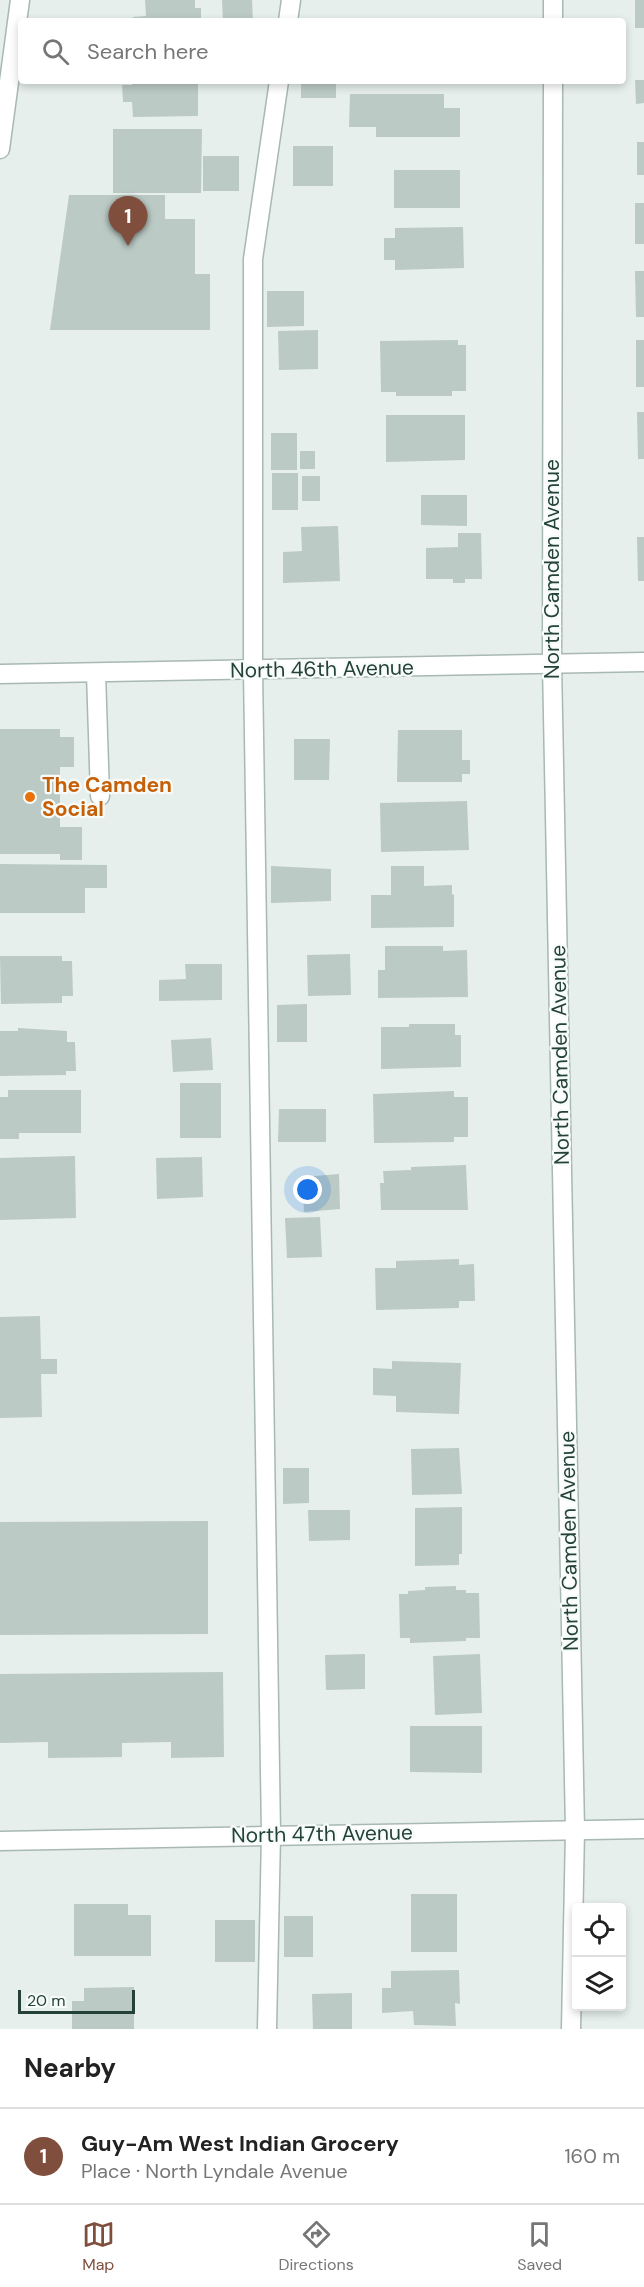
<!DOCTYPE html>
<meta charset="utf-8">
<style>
body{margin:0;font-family:"DM Sans",sans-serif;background:#f2f2f2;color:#222}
.controls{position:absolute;right:18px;bottom:18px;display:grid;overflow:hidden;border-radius:6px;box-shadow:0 3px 9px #0003}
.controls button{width:54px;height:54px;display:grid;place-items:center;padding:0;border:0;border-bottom:2px solid #e0e0e0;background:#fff;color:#222;font:30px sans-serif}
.scale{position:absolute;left:18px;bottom:15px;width:117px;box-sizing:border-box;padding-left:6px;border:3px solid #24423a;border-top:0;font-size:16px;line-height:21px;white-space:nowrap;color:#24423a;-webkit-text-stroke:4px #f7fbf9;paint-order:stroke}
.you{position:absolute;left:308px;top:1190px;width:21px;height:21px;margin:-15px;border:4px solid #fff;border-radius:50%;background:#1a73e8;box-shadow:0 0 0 9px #1a73e833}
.badge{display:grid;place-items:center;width:39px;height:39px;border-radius:50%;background:#804e3d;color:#fff;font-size:20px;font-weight:700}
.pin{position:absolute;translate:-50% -50px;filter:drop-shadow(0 2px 3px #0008)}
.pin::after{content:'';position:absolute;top:32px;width:21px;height:18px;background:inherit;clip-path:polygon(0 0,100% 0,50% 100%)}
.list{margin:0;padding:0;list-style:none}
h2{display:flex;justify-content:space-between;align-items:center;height:78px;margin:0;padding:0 24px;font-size:26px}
h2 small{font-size:20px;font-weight:400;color:#767676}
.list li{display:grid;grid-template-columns:39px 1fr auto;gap:18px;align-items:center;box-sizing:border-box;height:96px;padding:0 24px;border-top:2px solid #e0e0e0}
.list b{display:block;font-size:22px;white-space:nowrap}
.list p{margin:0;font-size:20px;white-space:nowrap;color:#767676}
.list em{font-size:20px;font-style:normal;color:#767676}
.icon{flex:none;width:33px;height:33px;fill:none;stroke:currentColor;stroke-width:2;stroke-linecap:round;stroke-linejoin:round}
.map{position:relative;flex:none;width:644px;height:2029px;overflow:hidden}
.search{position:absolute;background:#fff;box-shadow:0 3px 9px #0003;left:18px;right:18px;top:18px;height:66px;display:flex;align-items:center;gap:15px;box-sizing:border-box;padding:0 21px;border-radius:6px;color:#767676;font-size:22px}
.sheet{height:174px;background:#fff}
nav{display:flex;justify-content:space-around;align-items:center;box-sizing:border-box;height:84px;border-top:2px solid #e0e0e0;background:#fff;font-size:16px;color:#767676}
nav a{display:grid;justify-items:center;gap:3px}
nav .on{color:#804e3d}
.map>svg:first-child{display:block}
.building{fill:#bbcac4}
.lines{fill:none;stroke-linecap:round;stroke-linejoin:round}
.minor-casing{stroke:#a8b8b2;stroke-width:21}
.minor{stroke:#fff;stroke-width:18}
.food-dot{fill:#e8710a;stroke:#f7fbf9;stroke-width:2}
.labels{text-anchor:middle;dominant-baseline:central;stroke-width:4.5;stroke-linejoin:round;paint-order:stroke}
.street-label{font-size:21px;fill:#24423a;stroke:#f7fbf9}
.food-label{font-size:21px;font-weight:bold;fill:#c56008;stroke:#f7fbf9;text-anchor:start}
</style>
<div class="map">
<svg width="644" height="2029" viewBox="0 0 644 2029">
<rect width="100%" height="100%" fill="#e6efeb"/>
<g class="building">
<polygon points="145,0 195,0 195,8 201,8 201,21 133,21 133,17 146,16"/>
<polygon points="222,0 252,0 253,21 223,21"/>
<rect x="635" y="0" width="9" height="28"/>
<polygon points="462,18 462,21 417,21 417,19"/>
<polygon points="635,80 644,80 644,103 636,104"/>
<polygon points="132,81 198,81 198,116 133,117 132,102 123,102 122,85 132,85"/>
<rect x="301" y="81" width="35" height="17"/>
<polygon points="350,94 444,94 444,108 460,108 460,137 376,137 376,127 349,127"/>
<polygon points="113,129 202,129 201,193 113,193"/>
<rect x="637" y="142" width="7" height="33"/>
<rect x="293" y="146" width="40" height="40"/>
<rect x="203" y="156" width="36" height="35"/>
<rect x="394" y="170" width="66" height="38"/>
<polygon points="69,195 165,195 165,219 195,219 195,274 210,274 210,330 50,330"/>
<rect x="635" y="203" width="9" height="41"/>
<polygon points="463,227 464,268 395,270 395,260 384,260 384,238 395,238 395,228"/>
<polygon points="635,271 644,271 644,317 636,317"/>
<polygon points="267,291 304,291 304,326 267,327"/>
<polygon points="318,330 318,369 279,370 278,331"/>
<polygon points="458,340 458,345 466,345 466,391 452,391 452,396 396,396 396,392 381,392 380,341"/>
<rect x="636" y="340" width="8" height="47"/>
<polygon points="637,412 644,412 644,459 638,459"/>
<polygon points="386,415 465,415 465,460 386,462"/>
<rect x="271" y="433" width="26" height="37"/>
<rect x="300" y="451" width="15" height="18"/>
<rect x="272" y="473" width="26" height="37"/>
<rect x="302" y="476" width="18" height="25"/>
<polygon points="421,495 467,495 467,526 421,525"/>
<polygon points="338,526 340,581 283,583 283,552 302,551 301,527"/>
<polygon points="458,533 481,533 482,579 465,579 465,583 453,583 453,579 426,579 426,548 458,547"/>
<polygon points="637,537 644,537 644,581 638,581"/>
<polygon points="0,729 60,729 60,737 74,737 74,767 60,767 60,827 82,827 82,860 60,860 60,854 0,854"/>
<polygon points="398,730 462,730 462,760 470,760 470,774 462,774 462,782 397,782"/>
<polygon points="294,739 330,739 329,780 294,780"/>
<polygon points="467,801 469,850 381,852 380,803"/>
<polygon points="0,864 107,865 107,888 85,888 85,913 0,913"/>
<polygon points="271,866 331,869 331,901 271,903"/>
<polygon points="391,866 424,866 424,886 452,885 452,895 454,894 454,927 371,928 371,895 391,895"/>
<polygon points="385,946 443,946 443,951 467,950 468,997 378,998 378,970 385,970"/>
<polygon points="350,954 351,995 308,996 307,955"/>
<polygon points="0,956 62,956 62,961 72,961 73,996 62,996 62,1003 1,1004"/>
<polygon points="185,964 222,964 222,1000 159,1001 159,980 186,979"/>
<polygon points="307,1004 307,1042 277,1042 277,1005"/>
<polygon points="409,1024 455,1024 455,1035 461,1035 461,1067 381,1069 381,1027 409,1027"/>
<polygon points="18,1028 67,1031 67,1042 75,1042 76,1071 66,1071 66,1075 0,1076 0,1031 18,1031"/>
<polygon points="211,1038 213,1070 173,1072 171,1040"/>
<rect x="180" y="1083" width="41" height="55"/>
<polygon points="8,1090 81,1090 81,1133 19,1133 19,1139 0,1139 0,1097 8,1097"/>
<polygon points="454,1091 454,1097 468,1097 468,1137 454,1137 454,1142 374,1143 373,1094"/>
<polygon points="279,1109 326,1109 326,1142 278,1142"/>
<polygon points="75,1156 76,1218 0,1220 0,1158"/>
<polygon points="202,1157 203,1197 157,1199 156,1158"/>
<polygon points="466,1165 468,1210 381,1210 380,1183 384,1183 383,1171 411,1170 411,1167"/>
<polygon points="339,1174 340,1209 304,1212 302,1177"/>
<polygon points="320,1217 322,1257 287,1258 285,1218"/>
<polygon points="459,1259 459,1265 474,1264 475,1301 459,1301 459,1308 376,1310 375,1268 396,1268 396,1261"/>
<polygon points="40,1316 41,1359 57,1359 57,1374 41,1374 42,1417 0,1418 0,1317"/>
<polygon points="392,1361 461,1363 459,1414 396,1412 396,1396 373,1395 373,1368 392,1369"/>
<polygon points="459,1448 462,1494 412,1495 411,1449"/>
<polygon points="283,1468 309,1468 309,1503 283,1504"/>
<polygon points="462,1507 462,1554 459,1554 459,1565 415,1566 415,1508"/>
<polygon points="308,1510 350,1510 350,1540 309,1541"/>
<polygon points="208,1521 208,1634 0,1635 0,1522"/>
<polygon points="456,1586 456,1590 466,1590 466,1593 479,1593 480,1638 466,1638 466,1641 410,1643 410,1638 400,1638 399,1594 408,1594 408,1591 425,1590 425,1587"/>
<polygon points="365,1654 365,1689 326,1690 325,1655"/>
<polygon points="480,1654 482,1713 435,1715 433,1656"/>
<polygon points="223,1672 224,1757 171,1758 171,1742 122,1743 122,1757 48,1758 48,1742 0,1743 0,1674"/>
<polygon points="410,1726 482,1726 482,1773 410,1772"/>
<rect x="411" y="1894" width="46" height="58"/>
<polygon points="74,1904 128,1904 128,1915 151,1915 151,1956 74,1956"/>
<rect x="284" y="1916" width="29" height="41"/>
<rect x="215" y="1920" width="40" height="42"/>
<polygon points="459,1970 460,2004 455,2003 456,2026 414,2025 413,2011 382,2013 382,1988 391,1988 391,1971"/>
<polygon points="134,1987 134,2029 72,2029 72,2001 84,2001 84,1988"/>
<polygon points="352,1993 352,2029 313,2029 312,1994"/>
</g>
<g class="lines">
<g class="minor-casing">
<g id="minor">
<polyline points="288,21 291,0"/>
<polyline points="553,21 553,0"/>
<polyline points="553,81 552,664 575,1830 571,2029"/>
<polyline points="0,149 20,0"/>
<polyline points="96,673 100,796"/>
<polyline points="0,674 644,662"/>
<polyline points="0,1841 644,1829"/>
<polyline points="267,2029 271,1834 253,671 253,259 279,81"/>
</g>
</g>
<use href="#minor" class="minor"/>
</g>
<circle class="food-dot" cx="30" cy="797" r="6"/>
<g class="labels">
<g class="street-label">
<text transform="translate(552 569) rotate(-90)">North Camden Avenue</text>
<text transform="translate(322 669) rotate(-1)">North 46th Avenue</text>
<text transform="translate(560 1055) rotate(-91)">North Camden Avenue</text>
<text transform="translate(569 1541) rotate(-91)">North Camden Avenue</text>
<text transform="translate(322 1834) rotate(-1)">North 47th Avenue</text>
</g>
<g class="food-label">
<text x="42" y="785">The Camden<tspan x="42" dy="24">Social</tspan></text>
</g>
</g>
</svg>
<div class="controls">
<button><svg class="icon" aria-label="locate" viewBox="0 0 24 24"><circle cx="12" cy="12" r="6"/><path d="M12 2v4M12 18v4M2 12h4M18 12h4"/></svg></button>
<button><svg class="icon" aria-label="layers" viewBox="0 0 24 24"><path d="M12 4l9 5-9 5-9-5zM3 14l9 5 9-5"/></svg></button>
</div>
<div class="scale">20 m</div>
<div class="you"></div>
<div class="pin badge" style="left:128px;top:246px">1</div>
<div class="search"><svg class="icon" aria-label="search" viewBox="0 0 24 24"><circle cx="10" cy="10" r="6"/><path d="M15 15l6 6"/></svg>Search here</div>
</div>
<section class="sheet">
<h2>Nearby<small></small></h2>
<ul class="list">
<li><span class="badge">1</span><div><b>Guy-Am West Indian Grocery</b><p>Place · North Lyndale Avenue</p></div><em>160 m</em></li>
</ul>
</section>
<nav>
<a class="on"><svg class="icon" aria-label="map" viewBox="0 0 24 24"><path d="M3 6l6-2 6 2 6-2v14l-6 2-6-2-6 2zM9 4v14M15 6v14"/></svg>Map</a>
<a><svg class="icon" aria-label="directions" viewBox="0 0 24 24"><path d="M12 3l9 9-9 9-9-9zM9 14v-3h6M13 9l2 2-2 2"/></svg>Directions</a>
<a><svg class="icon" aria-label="saved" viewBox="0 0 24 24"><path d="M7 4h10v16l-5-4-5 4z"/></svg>Saved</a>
</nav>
